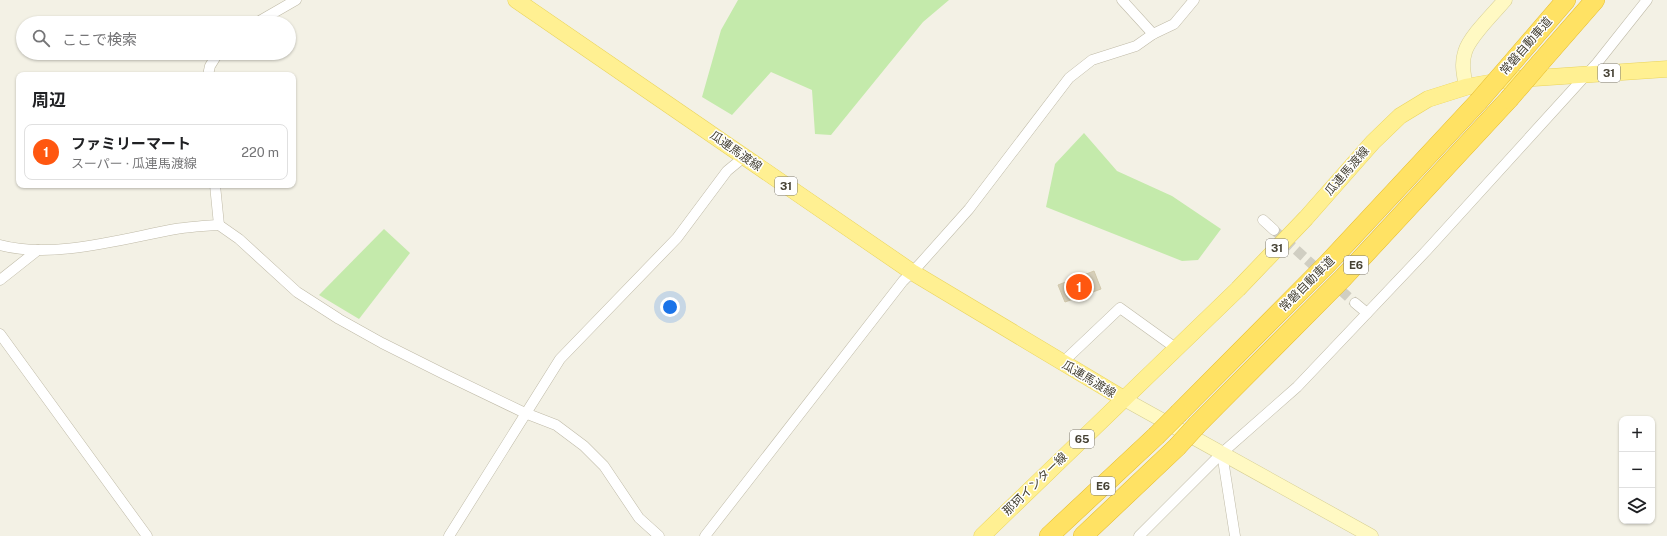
<!DOCTYPE html>
<html lang="ja">
<meta charset="utf-8">
<style>
body{margin:0;font-family:"Public Sans","Noto Sans JP",sans-serif;background:#f2f2f2;color:#202124}
.controls{position:absolute;right:12px;bottom:12px;display:grid;overflow:hidden;border-radius:8px;box-shadow:0 1px 3px #0004}
.controls button{width:36px;height:36px;display:grid;place-items:center;padding:0;border:0;border-bottom:1px solid #e0e0e0;background:#fff;color:#202124;font:20px sans-serif}
.you{position:absolute;left:670px;top:307px;width:14px;height:14px;margin:-10px;border:3px solid #fff;border-radius:50%;background:#1a73e8;box-shadow:0 0 0 6px #1a73e833}
.badge{display:grid;place-items:center;width:26px;height:26px;border-radius:50%;background:#ff5710;color:#fff;font-size:13px;font-weight:700}
.pin{position:absolute;translate:-50% -50%;border:2px solid #fff;box-shadow:0 1px 4px #0006}
.list{margin:0;padding:0;list-style:none}
h2{display:flex;justify-content:space-between;align-items:center;height:52px;margin:0;padding:0 16px;font-size:17px}
h2 small{font-size:13px;font-weight:400;color:#757577}
.list li{display:grid;grid-template-columns:26px 1fr auto;gap:12px;align-items:center;box-sizing:border-box;height:56px;margin:0 8px 8px;padding:0 8px;border:1px solid #e0e0e0;border-radius:8px}
.list b{display:block;font-size:15px;white-space:nowrap}
.list p{margin:0;font-size:13px;white-space:nowrap;color:#757577}
.list em{font-size:13px;font-style:normal;color:#757577}
.icon{flex:none;width:22px;height:22px;fill:none;stroke:currentColor;stroke-width:2;stroke-linecap:round;stroke-linejoin:round}
.map{position:relative;flex:none;width:1667px;height:536px;overflow:hidden}
.search{position:absolute;background:#fff;box-shadow:0 1px 3px #0004;left:16px;top:16px;width:280px;height:44px;display:flex;align-items:center;gap:10px;box-sizing:border-box;padding:0 14px;border-radius:22px;color:#757577;font-size:15px}
.panel{position:absolute;background:#fff;box-shadow:0 1px 3px #0004;left:16px;top:72px;width:280px;height:116px;border-radius:8px}
.map>svg:first-child{display:block}
.green{fill:#c4eaab}
.building{fill:#d6cfb9;stroke:#d1c8ac}
.lines{fill:none;stroke-linecap:round;stroke-linejoin:round}
.street-tunnel{stroke:#d0cec2;stroke-width:10;stroke-dasharray:10 5;stroke-linecap:butt}
.street-casing{stroke:#bfbaa7;stroke-width:11}
.secondary-casing{stroke:#d6ce92;stroke-width:15}
.primary-casing{stroke:#ead45c;stroke-width:17}
.highway-casing{stroke:#e6bc2c;stroke-width:20}
.street{stroke:#fff;stroke-width:10}
.secondary{stroke:#fff9c3;stroke-width:14}
.primary{stroke:#fff092;stroke-width:16}
.highway{stroke:#ffe264;stroke-width:19}
.highway-bridge-casing{stroke:#e6bc2c;stroke-width:20;stroke-linecap:butt}
.highway-bridge{stroke:#ffe264;stroke-width:19}
.labels{text-anchor:middle;dominant-baseline:central;stroke-width:3;stroke-linejoin:round;paint-order:stroke}
.shield{fill:#fff;stroke:#7e7b71;stroke-width:1}
.shield-label{font-size:11px;font-weight:bold;fill:#464234}
.street-label{font-size:12px;fill:#464234;stroke:#fff}
</style>
<div class="map">
<svg width="1667" height="536" viewBox="0 0 1667 536">
<rect width="100%" height="100%" fill="#f3f1e5"/>
<g class="green">
<polygon points="738,0 949,0 923,22 831,135 815,134 812,90 771,72 732,115 702,97 721,30"/>
<polygon points="1084,133 1117,171 1172,196 1221,229 1198,260 1182,261 1046,207 1055,164"/>
<polygon points="384,229 410,253 359,319 319,295"/>
</g>
<polygon class="building" points="1094,271 1101,289 1065,302 1058,285"/>
<g class="lines">
<polyline class="street-tunnel" points="1274,230 1355,303"/>
<g class="street-casing">
<g id="street">
<polyline points="1122,0 1153,34"/>
<polyline points="256,23 296,0"/>
<polyline points="208,75 210,66 218,53"/>
<polyline points="215,185 219,225"/>
<polyline points="1263,220 1274,230"/>
<path d="M0,245C52,259 118,240 170,230C186,227 203,226 219,225L239,239L297,292L339,319L382,343L444,374L525,413L556,425L584,446L604,466L639,518L659,536"/>
<polyline points="0,280 38,250"/>
<polyline points="1355,303 1367,313"/>
<polyline points="0,334 147,536"/>
<polyline points="1062,363 1120,308 1177,349"/>
<polyline points="1222,453 1235,536"/>
<polyline points="449,536 560,359 677,238 727,171 744,157"/>
<polyline points="705,536 903,281 919,265 969,209 1069,78 1092,60 1136,46 1153,34 1174,24 1194,0"/>
<polyline points="1139,536 1222,453 1297,387 1427,250 1597,63 1647,0"/>
</g>
</g>
<g class="secondary-casing">
<g id="secondary">
<path d="M1466,87C1464,75 1461,64 1465,52C1469,37 1494,13 1505,0"/>
<polyline points="1124,399 1371,536"/>
</g>
</g>
<g class="primary-casing">
<g id="primary">
<polyline points="516,0 912,272 1124,399"/>
<polyline points="982,536 1238,289 1306,218 1373,142 1400,116 1428,99 1466,87 1506,80 1667,69"/>
</g>
</g>
<g class="highway-casing">
<g id="highway">
<polyline points="1540,63 1595,0"/>
<polyline points="1510,65 1566,0"/>
<polyline points="1179,413 1328,263 1478,102"/>
<polyline points="1197,425 1343,278 1509,99"/>
<polyline points="1049,536 1156,436"/>
<polyline points="1083,536 1177,447"/>
</g>
</g>
<use href="#street" class="street"/>
<use href="#secondary" class="secondary"/>
<use href="#primary" class="primary"/>
<use href="#highway" class="highway"/>
<g class="highway-bridge-casing">
<g id="highway-bridge">
<polyline points="1509,99 1540,63"/>
<polyline points="1478,102 1510,65"/>
<polyline points="1156,436 1179,413"/>
<polyline points="1177,447 1197,425"/>
</g>
</g>
<use href="#highway-bridge" class="highway-bridge"/>
</g>
<g class="labels">
<g class="shield">
<rect x="1598" y="64" width="22" height="18" rx="3"/>
<rect x="775" y="177" width="22" height="18" rx="3"/>
<rect x="1266" y="239" width="22" height="18" rx="3"/>
<rect x="1344" y="256" width="24" height="18" rx="3"/>
<rect x="1070" y="430" width="24" height="18" rx="3"/>
<rect x="1091" y="477" width="24" height="18" rx="3"/>
</g>
<g class="shield-label">
<text x="1609" y="73">31</text>
<text x="786" y="186">31</text>
<text x="1277" y="248">31</text>
<text x="1356" y="265">E6</text>
<text x="1082" y="439">65</text>
<text x="1103" y="486">E6</text>
</g>
<g class="street-label">
<text transform="translate(1526 46) rotate(-49)">常磐自動車道</text>
<text transform="translate(736 151) rotate(35)">瓜連馬渡線</text>
<text transform="translate(1347 171) rotate(-49)">瓜連馬渡線</text>
<text transform="translate(1307 284) rotate(-45)">常磐自動車道</text>
<text transform="translate(1089 379) rotate(31)">瓜連馬渡線</text>
<text transform="translate(1035 484) rotate(-44)">那珂インター線</text>
</g>
</g>
</svg>
<div class="controls">
<button>+</button>
<button>−</button>
<button><svg class="icon" aria-label="layers" viewBox="0 0 24 24"><path d="M12 4l9 5-9 5-9-5zM3 14l9 5 9-5"/></svg></button>
</div>
<div class="you"></div>
<div class="pin badge" style="left:1079px;top:287px">1</div>
<div class="search"><svg class="icon" aria-label="search" viewBox="0 0 24 24"><circle cx="10" cy="10" r="6"/><path d="M15 15l6 6"/></svg>ここで検索</div>
<section class="panel">
<h2>周辺<small></small></h2>
<ul class="list">
<li><span class="badge">1</span><div><b>ファミリーマート</b><p>スーパー · 瓜連馬渡線</p></div><em>220 m</em></li>
</ul>
</section>
</div>
